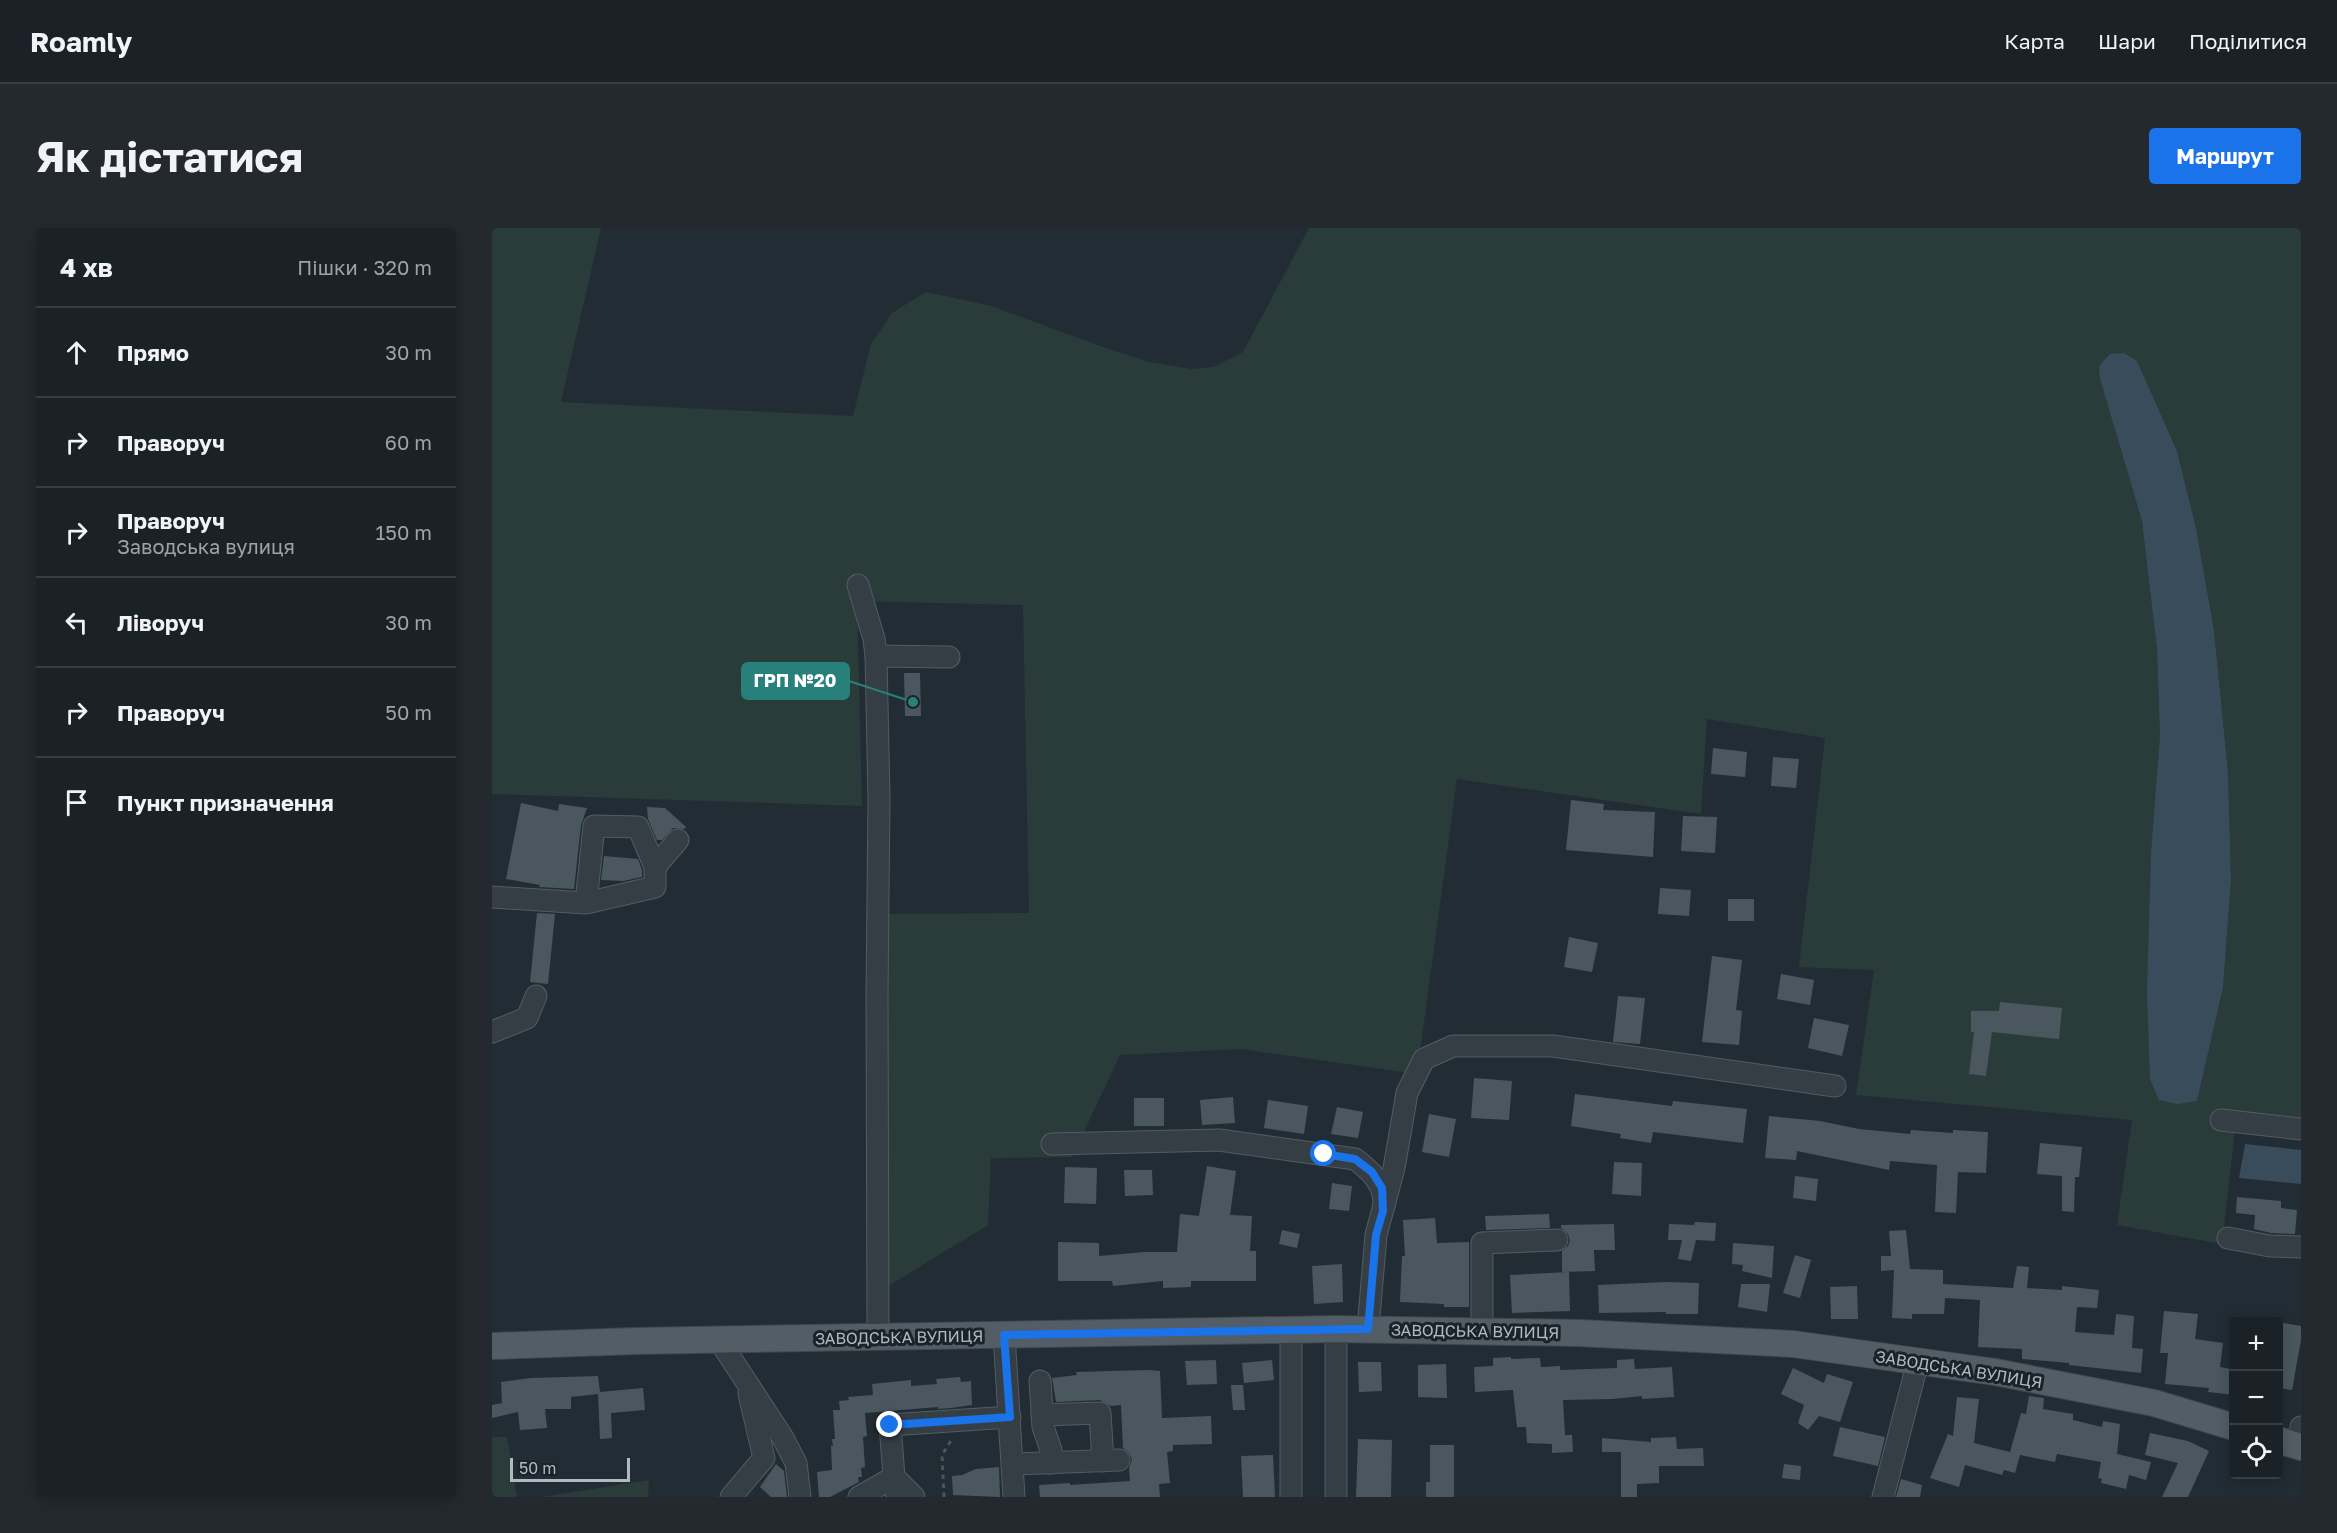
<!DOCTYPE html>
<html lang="uk">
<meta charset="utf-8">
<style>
body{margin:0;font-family:"Golos Text",sans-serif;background:#23292f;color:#f1f3f6}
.controls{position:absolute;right:18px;bottom:18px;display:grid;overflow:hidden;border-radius:6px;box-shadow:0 3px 15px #0003}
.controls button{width:54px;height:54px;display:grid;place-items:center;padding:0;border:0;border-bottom:2px solid #383e44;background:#1a2127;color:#f1f3f6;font:30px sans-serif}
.scale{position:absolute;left:18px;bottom:15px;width:120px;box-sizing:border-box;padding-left:6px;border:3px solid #b0b9c1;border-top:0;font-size:16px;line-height:21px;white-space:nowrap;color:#b0b9c1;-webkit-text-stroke:4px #1b2329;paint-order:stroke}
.stop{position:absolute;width:18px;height:18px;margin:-14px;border:4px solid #1a73e8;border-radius:50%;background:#fff}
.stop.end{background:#1a73e8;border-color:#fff;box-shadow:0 2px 6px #0008}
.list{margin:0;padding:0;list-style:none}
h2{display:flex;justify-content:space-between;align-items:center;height:78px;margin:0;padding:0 24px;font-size:26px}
h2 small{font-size:20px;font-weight:400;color:#9fa3a7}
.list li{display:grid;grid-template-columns:39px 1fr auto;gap:18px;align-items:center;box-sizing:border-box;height:90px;padding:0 24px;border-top:2px solid #383e44}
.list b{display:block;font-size:22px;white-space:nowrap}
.list p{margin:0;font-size:20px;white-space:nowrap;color:#9fa3a7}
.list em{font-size:20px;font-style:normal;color:#9fa3a7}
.icon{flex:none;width:33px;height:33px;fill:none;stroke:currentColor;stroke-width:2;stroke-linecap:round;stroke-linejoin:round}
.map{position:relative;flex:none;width:1809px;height:1269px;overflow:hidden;border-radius:6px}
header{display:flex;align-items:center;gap:36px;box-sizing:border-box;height:84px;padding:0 30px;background:#1a2127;border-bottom:2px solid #383e44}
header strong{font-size:28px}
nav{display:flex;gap:33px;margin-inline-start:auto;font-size:21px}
.intro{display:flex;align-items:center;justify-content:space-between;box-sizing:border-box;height:144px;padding:0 36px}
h1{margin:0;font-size:42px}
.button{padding:15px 27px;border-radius:6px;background:#1a73e8;color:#fff;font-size:21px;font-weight:700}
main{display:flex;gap:36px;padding:0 36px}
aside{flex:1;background:#1a2127;border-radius:6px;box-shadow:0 3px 15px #0003}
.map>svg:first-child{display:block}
.green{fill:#2a3c3a;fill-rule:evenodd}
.water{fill:#394c5b}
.building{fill:#4b575f}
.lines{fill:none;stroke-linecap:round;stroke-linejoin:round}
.minor-casing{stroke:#535c62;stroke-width:23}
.major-casing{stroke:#3f474e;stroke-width:28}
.path{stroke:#485858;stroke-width:3;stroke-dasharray:4.5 4.5;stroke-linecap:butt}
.minor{stroke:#353e45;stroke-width:21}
.major{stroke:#535d65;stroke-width:26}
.route{stroke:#1a73e8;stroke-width:8}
.labels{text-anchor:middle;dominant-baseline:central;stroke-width:6;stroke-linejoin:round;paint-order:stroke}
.street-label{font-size:16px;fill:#b0b9c1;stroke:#1b2329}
.leader{fill:none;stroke:#27807a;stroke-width:2}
.callout-dot{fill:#27807a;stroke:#1b2329;stroke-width:2}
.callout{fill:#27807a;stroke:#27807a;stroke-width:2}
.callout-label{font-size:18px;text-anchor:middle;font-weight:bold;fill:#fff}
</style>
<header>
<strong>Roamly</strong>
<nav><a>Карта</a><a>Шари</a><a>Поділитися</a></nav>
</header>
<div class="intro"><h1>Як дістатися</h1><a class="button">Маршрут</a></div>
<main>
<aside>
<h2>4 хв<small>Пішки · 320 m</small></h2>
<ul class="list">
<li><svg class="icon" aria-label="ahead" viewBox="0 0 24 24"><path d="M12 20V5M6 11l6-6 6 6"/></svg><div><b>Прямо</b></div><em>30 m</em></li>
<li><svg class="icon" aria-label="right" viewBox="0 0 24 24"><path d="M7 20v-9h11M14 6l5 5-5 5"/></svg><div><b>Праворуч</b></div><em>60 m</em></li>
<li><svg class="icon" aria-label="right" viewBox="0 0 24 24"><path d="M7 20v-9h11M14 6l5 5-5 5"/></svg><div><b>Праворуч</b><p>Заводська вулиця</p></div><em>150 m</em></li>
<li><svg class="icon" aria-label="left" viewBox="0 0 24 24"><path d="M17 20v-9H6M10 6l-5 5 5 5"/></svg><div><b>Ліворуч</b></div><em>30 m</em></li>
<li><svg class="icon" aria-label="right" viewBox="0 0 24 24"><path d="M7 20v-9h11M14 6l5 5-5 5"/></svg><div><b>Праворуч</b></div><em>50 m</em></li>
<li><svg class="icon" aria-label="arrive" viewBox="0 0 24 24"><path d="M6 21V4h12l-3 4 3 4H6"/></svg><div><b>Пункт призначення</b></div></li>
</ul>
</aside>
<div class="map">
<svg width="1809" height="1269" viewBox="0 0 1809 1269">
<rect width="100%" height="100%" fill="#222c34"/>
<g class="green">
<path d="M0,0H109L69,174L361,188L379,116L400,85L434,64L500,78L608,118L657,134L699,141L721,139L751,124L817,0H1809V908L1743,901L1730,1016L1625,997L1640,892L1364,867L1382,742L1307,739L1333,510L1215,491L1209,586L965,551L925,846L749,821L628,827L580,929L499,930L496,997L388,1063L378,686L537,685L531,377L365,373L370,578L0,566ZM1645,133L1685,223L1704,300L1722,402L1736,544L1739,652L1731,760L1705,873L1668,509L1665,423L1650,293L1608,151Z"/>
<polygon points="0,1209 15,1209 25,1269 0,1269"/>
<polygon points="157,1252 156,1269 50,1269"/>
</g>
<g class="water">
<polygon points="1632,125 1645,133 1685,223 1704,300 1722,402 1736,544 1739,652 1731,760 1705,873 1685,876 1667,872 1658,851 1655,764 1659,626 1668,509 1665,422 1650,293 1608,151 1607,138 1618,126"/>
<polygon points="1753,916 1809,922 1809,956 1747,950"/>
</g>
<g class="building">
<polygon points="412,445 428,445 429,488 413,488"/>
<polygon points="1221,520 1255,524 1253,549 1219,546"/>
<polygon points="1281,529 1307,531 1304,560 1279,558"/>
<polygon points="1079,572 1112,576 1111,582 1163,584 1161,629 1074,622"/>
<polygon points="29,575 66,583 67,576 95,580 89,597 82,661 47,659 48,657 14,651"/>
<polygon points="155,579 173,580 194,599 192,601 181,600 170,612 165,612 156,591"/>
<polygon points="1191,588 1225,589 1223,625 1189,623"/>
<polygon points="112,628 146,631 150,642 150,649 131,653 109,652"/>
<polygon points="1168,660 1199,662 1197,688 1166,686"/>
<rect x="1236" y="671" width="26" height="22"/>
<polygon points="45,685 63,686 56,756 38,754"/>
<polygon points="1077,709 1106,715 1100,744 1072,739"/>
<polygon points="1220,728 1250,732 1244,782 1250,783 1247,817 1210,814"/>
<polygon points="1289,746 1322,752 1318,777 1285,771"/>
<polygon points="1126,768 1153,770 1148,816 1121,814"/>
<polygon points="1508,774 1570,780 1567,811 1500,804 1494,848 1477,846 1482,804 1479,804 1479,783 1507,783"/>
<polygon points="1322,790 1357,797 1350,828 1316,820"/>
<polygon points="982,850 1020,853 1017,892 979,890"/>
<polygon points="1083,866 1180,878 1181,873 1255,881 1251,915 1161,904 1159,915 1128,910 1129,906 1079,898"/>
<polygon points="741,869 743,895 710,897 708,872"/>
<rect x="642" y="870" width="30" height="28"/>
<polygon points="776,872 816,878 812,906 772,900"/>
<polygon points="845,879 871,884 866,910 839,906"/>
<polygon points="937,886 964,891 957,929 930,924"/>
<polygon points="1277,888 1328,893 1367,901 1418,906 1419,902 1461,905 1461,902 1496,904 1494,945 1466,944 1464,985 1443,984 1445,937 1398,933 1397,942 1305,923 1304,932 1273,930"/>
<polygon points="1548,915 1590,919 1587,949 1583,949 1582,984 1570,983 1570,948 1545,946"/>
<polygon points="1122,934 1150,935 1149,968 1120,966"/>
<polygon points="715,938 744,943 738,987 760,988 758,1023 764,1023 764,1053 699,1053 699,1059 671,1060 671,1053 621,1058 620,1053 566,1053 566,1014 607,1015 607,1028 652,1024 685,1024 688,986 707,988"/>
<polygon points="573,939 605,940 604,976 572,975"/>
<polygon points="632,942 660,942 661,967 633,968"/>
<polygon points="1303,948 1326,951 1324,973 1301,970"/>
<polygon points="840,955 860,958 857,983 837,981"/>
<polygon points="1745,969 1789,973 1789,980 1805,982 1803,1006 1779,1005 1762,1001 1763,987 1744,985"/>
<polygon points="1057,986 1058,1000 994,1002 993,988"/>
<polygon points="943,990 945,1015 977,1014 977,1079 952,1079 952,1076 908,1074 910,1028 913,1028 911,992"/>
<polygon points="1203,994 1224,995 1223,1013 1204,1012 1199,1033 1186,1031 1190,1012 1176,1012 1177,996 1202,997"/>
<polygon points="1122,996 1123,1022 1102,1022 1103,1043 1070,1044 1070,1023 1076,1018 1078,1012 1076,1006 1069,1000 1069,997"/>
<polygon points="790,1002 808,1006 805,1020 787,1016"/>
<polygon points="1414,1002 1418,1041 1451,1042 1451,1056 1521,1060 1525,1038 1537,1039 1535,1060 1570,1062 1570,1058 1607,1062 1605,1080 1585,1079 1583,1104 1622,1107 1624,1086 1642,1088 1640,1120 1651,1121 1649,1145 1577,1137 1577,1135 1530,1131 1530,1121 1486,1119 1488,1072 1453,1070 1452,1086 1420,1086 1420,1091 1400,1090 1402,1042 1389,1043 1389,1028 1399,1028 1397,1003"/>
<polygon points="1241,1015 1282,1018 1280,1050 1250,1043 1251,1037 1240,1036"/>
<polygon points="1303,1027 1319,1032 1308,1070 1291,1065"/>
<polygon points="850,1036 851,1074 822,1076 820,1038"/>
<polygon points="1077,1044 1078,1083 1020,1085 1018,1047"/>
<polygon points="1174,1054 1207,1055 1206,1086 1174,1086 1174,1084 1107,1085 1106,1057"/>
<polygon points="1249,1056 1278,1056 1275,1084 1246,1079"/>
<polygon points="1365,1058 1366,1091 1339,1091 1338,1059"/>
<polygon points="1672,1083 1706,1086 1703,1111 1731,1115 1728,1139 1739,1141 1737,1154 1742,1154 1742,1167 1716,1164 1717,1160 1673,1156 1676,1125 1668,1125"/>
<polygon points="1786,1094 1809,1098 1809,1112 1800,1162 1786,1160"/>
<polygon points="1019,1129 1019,1131 1048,1130 1049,1139 1068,1138 1068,1142 1125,1140 1125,1132 1142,1131 1143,1141 1180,1139 1182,1169 1150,1171 1150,1168 1121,1171 1071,1172 1073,1207 1080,1207 1081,1224 1060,1225 1060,1216 1035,1215 1034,1199 1025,1199 1021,1162 983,1164 982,1139 1001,1138 1001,1130"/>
<polygon points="724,1132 725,1156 695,1157 693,1133"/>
<polygon points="780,1132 782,1152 752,1155 750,1135"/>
<polygon points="866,1134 889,1134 890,1163 867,1164"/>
<polygon points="954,1136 955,1170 926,1169 926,1137"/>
<polygon points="1301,1140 1332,1155 1335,1146 1361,1154 1348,1194 1327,1188 1316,1202 1306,1195 1312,1177 1289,1166"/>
<polygon points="656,1142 668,1143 670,1190 719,1188 720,1216 681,1217 681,1223 675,1224 678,1255 667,1256 668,1269 548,1269 547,1257 578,1255 578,1257 638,1253 637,1240 640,1231 637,1225 631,1220 629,1177 619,1178 608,1172 564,1174 560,1150 585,1147 584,1144"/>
<polygon points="106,1148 108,1164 151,1160 153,1182 119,1185 120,1210 108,1211 106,1166 79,1169 79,1181 53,1181 55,1200 28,1202 26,1184 0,1190 0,1177 10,1175 9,1154 39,1150"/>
<polygon points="468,1149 469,1154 479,1153 480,1177 459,1180 446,1181 446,1179 373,1185 375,1208 371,1209 373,1239 369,1240 370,1249 366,1249 367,1254 338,1269 327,1269 325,1244 340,1242 339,1218 341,1218 340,1211 343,1211 341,1182 348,1182 347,1173 357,1172 356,1169 381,1167 380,1156 419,1152 419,1158 445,1156 444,1151"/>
<polygon points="739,1157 751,1157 753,1182 741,1182"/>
<polygon points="1537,1168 1552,1170 1551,1181 1581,1186 1581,1192 1610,1199 1611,1193 1628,1196 1625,1226 1659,1234 1654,1252 1637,1247 1634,1261 1609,1255 1610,1251 1606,1250 1609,1234 1565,1226 1563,1234 1528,1227 1523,1245 1512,1242 1510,1247 1473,1237 1467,1259 1438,1250 1456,1206 1461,1208 1465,1169 1487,1171 1482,1215 1518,1224 1529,1185 1534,1186"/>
<polygon points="1348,1199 1393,1209 1386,1238 1341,1228"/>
<polygon points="1658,1205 1696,1213 1717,1223 1696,1269 1670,1269 1686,1235 1653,1227"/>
<polygon points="1184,1209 1185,1221 1211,1220 1212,1238 1167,1238 1167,1255 1145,1256 1145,1269 1129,1269 1129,1224 1110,1224 1110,1210 1159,1214 1159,1210"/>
<polygon points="866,1211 900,1212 899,1269 864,1269"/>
<polygon points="938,1217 962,1217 962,1269 934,1269 934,1254 938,1254"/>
<polygon points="781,1227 783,1269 751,1269 749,1228"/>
<polygon points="284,1236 292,1243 295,1269 279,1269 268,1259"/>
<polygon points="1292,1236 1309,1238 1308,1252 1290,1250"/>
<polygon points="507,1239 508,1269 461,1267 460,1248 470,1247 484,1241"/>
<polygon points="1409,1251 1430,1257 1428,1269 1404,1269"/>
</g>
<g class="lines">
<g class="minor-casing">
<g id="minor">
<polyline points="366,357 382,411 384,428 387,570 385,766 386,1109"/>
<polyline points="384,428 457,429"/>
<polyline points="163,639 186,612"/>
<polyline points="0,669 94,675 163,659 163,639 146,599 102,598 94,675"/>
<polyline points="0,804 35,790 44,768"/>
<polyline points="1729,892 1809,901"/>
<path d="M560,916L727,912L863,931C879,943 893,956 892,978"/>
<polyline points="1736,1010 1778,1018 1809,1019"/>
<polyline points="844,1101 844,1269"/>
<polyline points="876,1101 884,1007 902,940 915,865 932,831 961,818 1061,818 1343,858"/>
<polyline points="799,1103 799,1269"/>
<polyline points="990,1103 990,1015 1065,1012"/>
<polyline points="512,1107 522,1269"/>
<polyline points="227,1112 291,1210 304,1235 308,1269"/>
<polyline points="548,1153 551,1199 559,1222 559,1235"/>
<polyline points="550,1187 608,1185 611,1233"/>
<polyline points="1805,1218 1809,1199"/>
<polyline points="521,1236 627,1232"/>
<polyline points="239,1269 272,1230 257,1166"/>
<polyline points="367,1269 402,1249 403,1262"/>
<polyline points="422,1269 402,1249 398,1197 518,1189"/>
<polyline points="1391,1269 1426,1133"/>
</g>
</g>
<g class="major-casing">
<g id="major">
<polyline points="0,1118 144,1113 844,1101 1087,1105 1301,1116 1503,1144 1662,1175 1742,1199"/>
<polyline points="1786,1212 1809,1219"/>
</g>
</g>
<polyline class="path" points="452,1269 450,1227 460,1211"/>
<use href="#minor" class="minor"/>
<use href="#major" class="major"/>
</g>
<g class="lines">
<polyline class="route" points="398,1197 518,1189 512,1107 876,1101 884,1007 891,983 890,960 880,944 863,931 832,926"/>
</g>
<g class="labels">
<g class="street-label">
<text transform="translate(983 1103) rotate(1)">ЗАВОДСЬКА ВУЛИЦЯ</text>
<text transform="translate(407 1109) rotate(-1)">ЗАВОДСЬКА ВУЛИЦЯ</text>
<text transform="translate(1467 1141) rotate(9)">ЗАВОДСЬКА ВУЛИЦЯ</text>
</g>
</g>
<path class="leader" d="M421 474L357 453"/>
<circle class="callout-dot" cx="421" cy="474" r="6"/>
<rect class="callout" x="250" y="435" width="107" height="36" rx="6"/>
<g class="callout-label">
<text x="303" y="459">ГРП №20</text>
</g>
</svg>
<div class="controls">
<button>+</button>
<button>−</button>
<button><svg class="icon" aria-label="locate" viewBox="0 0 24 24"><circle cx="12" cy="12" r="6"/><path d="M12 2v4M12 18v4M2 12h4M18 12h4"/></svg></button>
</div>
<div class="scale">50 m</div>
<div class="stop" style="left:832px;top:926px"></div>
<div class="stop end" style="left:398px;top:1197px"></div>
</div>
</main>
